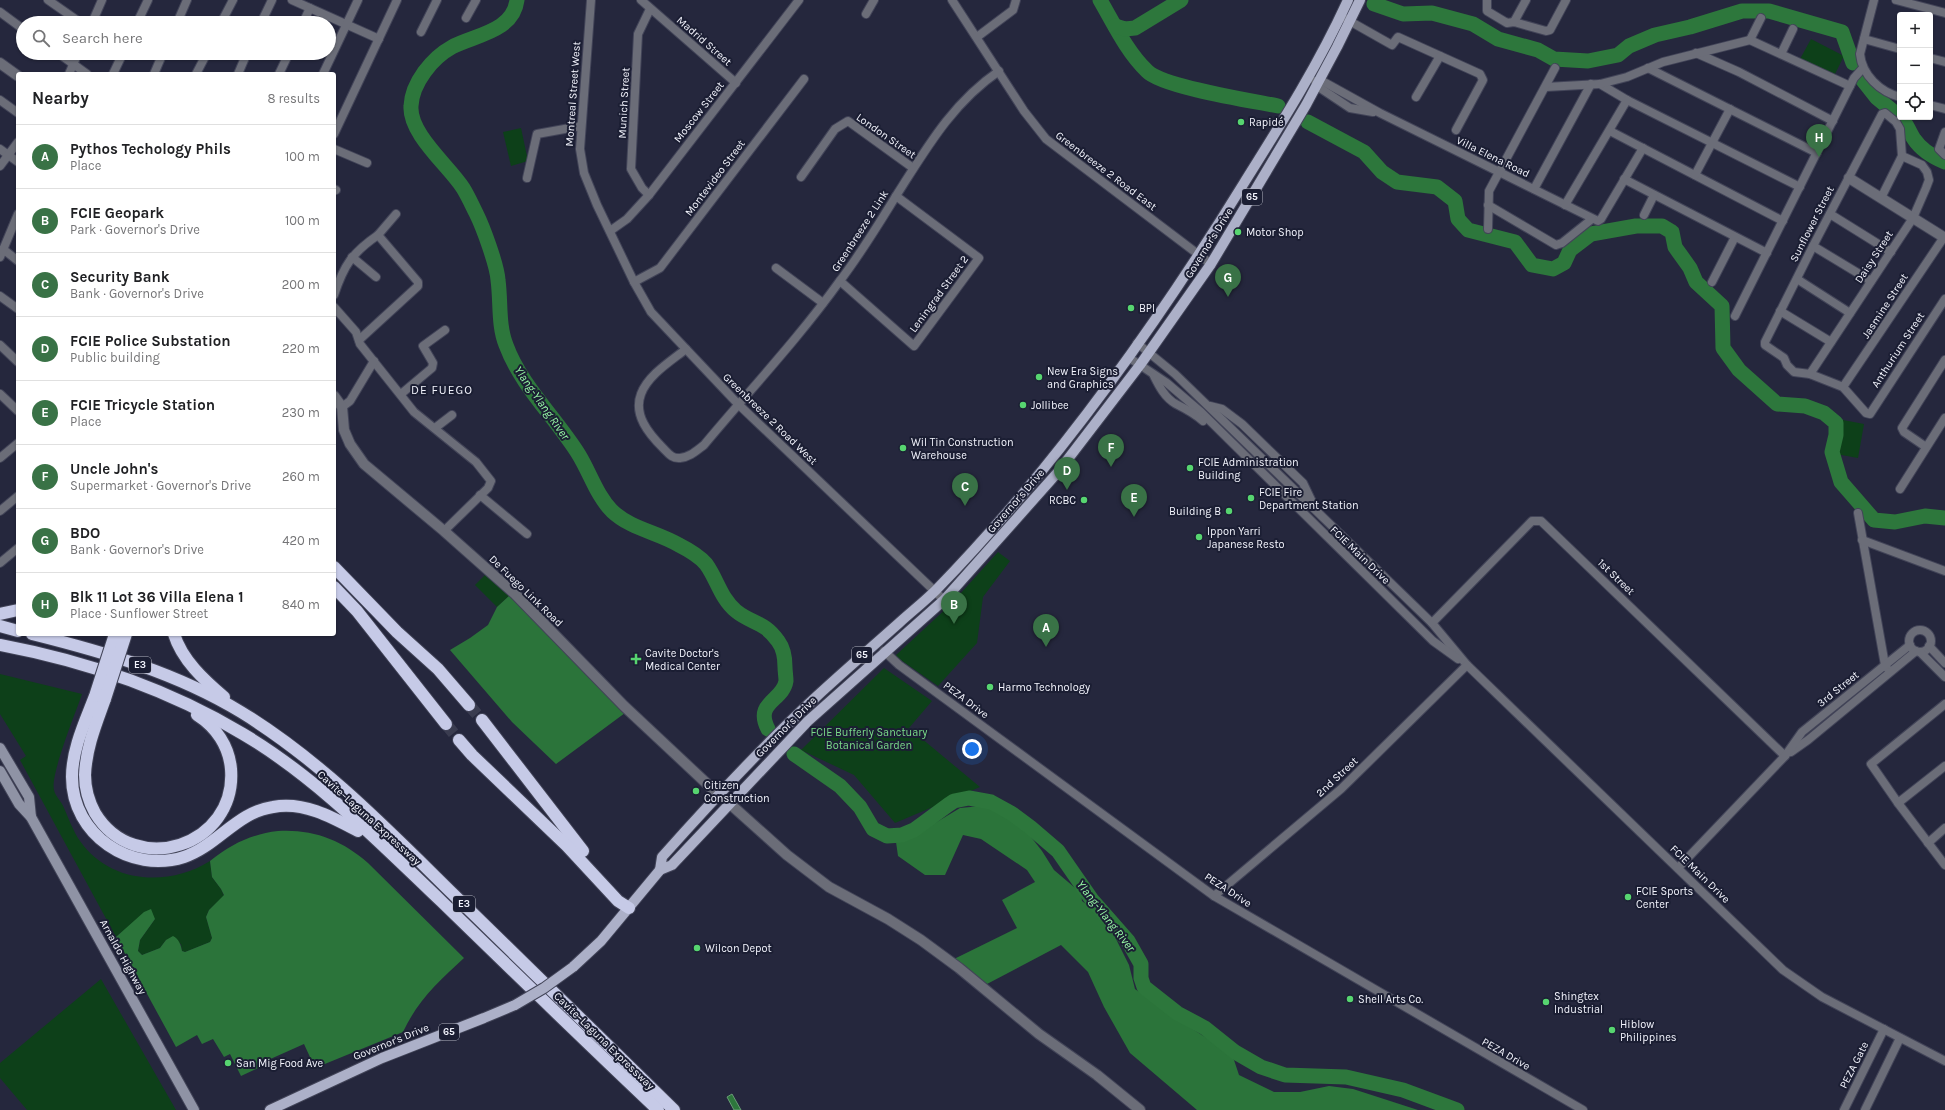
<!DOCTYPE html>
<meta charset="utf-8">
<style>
body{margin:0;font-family:Karla,sans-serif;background:#f6f6f6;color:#202124}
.controls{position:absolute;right:12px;top:12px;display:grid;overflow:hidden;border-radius:4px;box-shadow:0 1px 3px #0004}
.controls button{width:36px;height:36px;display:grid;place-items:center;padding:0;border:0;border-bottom:1px solid #e0e0e0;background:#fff;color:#202124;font:20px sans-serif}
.you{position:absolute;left:972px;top:749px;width:14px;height:14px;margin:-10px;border:3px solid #fff;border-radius:50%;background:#1a73e8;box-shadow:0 0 0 6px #1a73e833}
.badge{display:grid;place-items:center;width:26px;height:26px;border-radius:50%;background:#397246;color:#fff;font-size:13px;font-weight:700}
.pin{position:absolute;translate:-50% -33px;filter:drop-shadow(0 1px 2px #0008)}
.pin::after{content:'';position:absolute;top:21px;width:14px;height:12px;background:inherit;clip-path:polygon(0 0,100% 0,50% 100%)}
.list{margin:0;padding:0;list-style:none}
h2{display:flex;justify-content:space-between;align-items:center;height:52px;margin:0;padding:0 16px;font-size:17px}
h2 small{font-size:13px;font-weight:400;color:#757577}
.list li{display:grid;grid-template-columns:26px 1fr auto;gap:12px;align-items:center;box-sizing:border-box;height:64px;padding:0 16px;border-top:1px solid #e0e0e0}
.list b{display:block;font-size:15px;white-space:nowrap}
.list p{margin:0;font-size:13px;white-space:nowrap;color:#757577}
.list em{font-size:13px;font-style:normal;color:#757577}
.icon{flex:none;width:22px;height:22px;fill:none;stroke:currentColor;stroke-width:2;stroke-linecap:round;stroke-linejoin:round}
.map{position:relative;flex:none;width:1945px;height:1110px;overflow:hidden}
.search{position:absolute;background:#fff;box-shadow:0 1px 3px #0004;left:16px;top:16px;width:320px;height:44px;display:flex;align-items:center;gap:10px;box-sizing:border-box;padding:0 14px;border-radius:22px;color:#757577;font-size:15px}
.panel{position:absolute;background:#fff;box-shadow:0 1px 3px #0004;left:16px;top:72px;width:320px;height:564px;border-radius:4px}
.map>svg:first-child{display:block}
.green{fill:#0d4019}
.forest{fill:#2b743a}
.water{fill:#2d773c;stroke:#689c76}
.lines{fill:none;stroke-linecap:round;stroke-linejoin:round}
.river{stroke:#2d773c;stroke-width:15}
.motorway-tunnel{stroke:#3a3c50;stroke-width:12;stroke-dasharray:12 6;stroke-linecap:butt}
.minor-casing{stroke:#424458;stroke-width:10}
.tertiary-casing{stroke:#424458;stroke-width:12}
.secondary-casing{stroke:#424458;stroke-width:12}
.primary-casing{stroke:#424458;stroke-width:12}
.motorway-casing{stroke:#424458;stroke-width:14}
.minor{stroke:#6b6d78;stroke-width:8}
.tertiary{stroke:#6b6d78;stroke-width:10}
.secondary{stroke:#8f93a5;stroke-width:10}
.primary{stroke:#acb0c8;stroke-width:10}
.motorway{stroke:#c6cae7;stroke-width:12}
.primary-bridge-casing{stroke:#424458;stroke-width:12;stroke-linecap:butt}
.motorway-bridge-casing{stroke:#424458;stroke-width:14;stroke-linecap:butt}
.primary-bridge{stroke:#acb0c8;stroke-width:10}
.motorway-bridge{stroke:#c6cae7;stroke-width:12}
.poi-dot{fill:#57d570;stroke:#1b1e33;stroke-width:1.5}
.labels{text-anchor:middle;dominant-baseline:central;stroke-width:4;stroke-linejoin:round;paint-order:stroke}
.shield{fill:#1b1e33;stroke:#b2b4c0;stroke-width:1}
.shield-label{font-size:10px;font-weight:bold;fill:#f3f4fd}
.street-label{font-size:11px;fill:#f3f4fd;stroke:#1b1e33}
.poi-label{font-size:11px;fill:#f3f4fd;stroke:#1b1e33;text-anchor:start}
.park-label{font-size:11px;fill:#7ada89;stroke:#1b1e33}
.neighbourhood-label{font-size:12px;letter-spacing:1px;fill:#f3f4fd;stroke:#1b1e33}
.water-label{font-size:12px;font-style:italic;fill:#98f9a6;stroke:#1b1e33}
</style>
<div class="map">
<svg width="1945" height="1110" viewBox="0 0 1945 1110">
<rect width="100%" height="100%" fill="#25273d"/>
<g class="green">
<polygon points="1811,39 1844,56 1834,76 1800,59"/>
<polygon points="521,128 528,161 511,166 503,132"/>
<polygon points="1843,420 1864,424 1858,458 1836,454"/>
<polygon points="998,552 1010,561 983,597 977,643 938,686 895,656 950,605"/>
<polygon points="488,572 510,595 497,607 475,585"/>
<polygon points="884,668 932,701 909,728 980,787 895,823 854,775 801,750"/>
<path d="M0,674L82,694C76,712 50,775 54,790C55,796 62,802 64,808C69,819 73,831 80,841C110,884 169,887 210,861L212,877L221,889L224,896L209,910L206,917L212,938L210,942L185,952L182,951L181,944L166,940L160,948L142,955L138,951L140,940L155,919L120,933L116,937L20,760L26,756L0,714Z"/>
<polygon points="101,979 176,1110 27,1110 0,1078 0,1063"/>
</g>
<g class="forest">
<polygon points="510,595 625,713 556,764 512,722 450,650 470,638 488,625 497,607"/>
<polygon points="981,806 1011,816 1020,823 1042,851 1054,870 1081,893 1082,901 1106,919 1129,965 1135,989 1175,1018 1224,1049 1234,1060 1239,1075 1274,1092 1300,1092 1329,1086 1353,1089 1418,1110 1197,1110 1130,1053 1104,1007 1088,972 1061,945 987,984 954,959 1017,928 1002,900 1035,882 1027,870 981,839 963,835 945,875 925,875 898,856 896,842 917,834 960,808"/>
<path d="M278,831C313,829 342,840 368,863L464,958C439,981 418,1000 403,1032L315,1068L304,1044L257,1065L258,1068L241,1076L230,1054L224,1057L213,1039L202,1044L197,1035L176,1047L116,937L144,912L151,909L155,919L140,940L138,951L142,955L160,948L166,940L173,936C179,939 181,945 182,951L185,952L210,942L212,938L206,917L209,910L224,895L221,889L212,877L210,861C231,844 252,834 278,831Z"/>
</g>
<polygon class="water" points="732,1094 741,1110 734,1110 727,1097"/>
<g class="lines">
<g class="river">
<path d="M517,0C513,32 474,35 452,47C432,58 412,83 411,106C409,134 449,166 463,188C468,196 472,205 476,213C483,227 497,265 498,280C501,302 498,325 506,345C521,386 556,418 579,455C590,473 597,496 612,511C631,529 657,532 679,545C687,549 700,557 706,564C717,579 721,599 736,611C752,624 764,621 778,641C784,649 785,657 785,667C785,671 786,677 786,681C783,701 754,702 768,729"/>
<path d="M1100,0C1114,24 1127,52 1147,71C1162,87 1253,101 1278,106"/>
<polyline points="1374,4 1403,14 1432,13 1473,24 1498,39 1538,50 1554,59 1588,61 1618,55 1629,46 1655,35 1690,27 1742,11 1769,11 1842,32 1853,63"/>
<polyline points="1115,26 1125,29 1135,28 1181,0"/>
<polyline points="1862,79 1877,98 1900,117"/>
<path d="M1900,117C1907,123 1909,132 1914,139C1922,151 1933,157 1945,162"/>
<polyline points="1308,122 1364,152 1382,172 1397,182 1437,187 1455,201 1458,219 1468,230 1515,242 1532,265 1553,269 1564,263 1570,250 1591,234 1636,226 1662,226 1672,232 1675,247 1690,268 1696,282 1722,306 1723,348 1739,370 1777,404 1805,406 1824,413 1836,423 1836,435 1832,452 1841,482 1874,520 1895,522 1925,516 1945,518"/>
<polyline points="794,754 840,786 860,807 873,829 887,836 902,835 914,830 948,805 954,801 969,798 991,802 1011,813 1030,827 1058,851 1092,900 1128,941 1141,964 1141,978 1144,987 1177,1013 1205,1028 1235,1052 1261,1067 1285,1075 1346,1077 1403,1090 1457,1110"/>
</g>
<g class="motorway-tunnel">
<polyline points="469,705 482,720"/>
<polyline points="446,724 459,740"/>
</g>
<g class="minor-casing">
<g id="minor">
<polyline points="48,0 81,23"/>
<polyline points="292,0 379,39"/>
<polyline points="591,0 580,149 584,173 597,205 634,282 651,312 738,404 944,600"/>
<polyline points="641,0 736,83"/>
<polyline points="952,0 1024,111 1046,139 1211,264"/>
<polyline points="1487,0 1487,11 1507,23 1514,22 1546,31 1550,30 1566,0"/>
<path d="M1874,0L1860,54C1862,75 1880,92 1900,97"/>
<polyline points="1896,0 1945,13"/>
<polyline points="0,12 23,29"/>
<polyline points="866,14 874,0"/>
<polyline points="466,18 476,0"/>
<polyline points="1346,19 1392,45 1398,37 1480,74 1483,80 1456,130"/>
<polyline points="1514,22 1526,0"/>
<polyline points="92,23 102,0"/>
<polyline points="137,23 148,0"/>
<polyline points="177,23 187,0"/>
<polyline points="221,23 233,0"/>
<polyline points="261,23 272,0"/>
<polyline points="303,23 310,8"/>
<polyline points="421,32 437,0"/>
<polyline points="977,37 1013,10 1016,0"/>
<polyline points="1864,39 1900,49"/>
<polyline points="1750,40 1761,18"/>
<polyline points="58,53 87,74"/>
<polyline points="1696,53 1739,72 1833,121"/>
<polyline points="1781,54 1793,29"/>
<polyline points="1930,58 1945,62"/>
<polyline points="1648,68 1817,153"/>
<polyline points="69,74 78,53"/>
<polyline points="113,74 123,53"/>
<polyline points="154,74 163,53"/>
<polyline points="196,74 207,53"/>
<polyline points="238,74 247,53"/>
<polyline points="279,74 289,53"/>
<polyline points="323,74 358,0"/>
<polyline points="1315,81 1318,82 1324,82 1380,113 1598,221 1601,219 1643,148"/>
<polyline points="1318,82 1320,88 1350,108 1373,112"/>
<polyline points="1600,84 1627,100 1800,187"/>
<polyline points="1546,87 1600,84 1627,77 1663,62 1750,40 1850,86"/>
<polyline points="1416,97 1440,56"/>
<polyline points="0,100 18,113"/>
<polyline points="1930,105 1945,109"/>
<polyline points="1610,131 1783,221"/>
<polyline points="1945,132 1939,149 1945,155"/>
<polyline points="334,134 397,0"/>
<polyline points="0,149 18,162"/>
<polyline points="334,149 367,163"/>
<polyline points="0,166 18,142"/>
<polyline points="1695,175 1730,109"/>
<polyline points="801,177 835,129 848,121 913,168"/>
<polyline points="527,178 537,134 581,126"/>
<polyline points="1624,179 1767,253"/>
<polyline points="334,189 336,190"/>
<polyline points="1534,189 1591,84"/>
<polyline points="649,195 642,188 631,169 638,34 650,9"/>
<polyline points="1881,198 1902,156 1900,129 1896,122 1885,113 1882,114 1813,246 1765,342 1765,345 1784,358 1787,365 1794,372 1810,374 1843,387 1866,413 1870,414 1945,299"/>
<polyline points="1488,205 1556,245 1562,243 1592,219"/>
<polyline points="1565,205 1627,100"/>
<polyline points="1830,214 1891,252"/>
<polyline points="1644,215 1654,195"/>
<polyline points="1488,229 1489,191 1555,68"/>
<polyline points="610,231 627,219 649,195 799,0"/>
<polyline points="378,235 396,214"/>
<polyline points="1813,246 1871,281"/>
<polyline points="3,249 18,261"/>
<polyline points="0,257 18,214"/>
<polyline points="352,257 376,277"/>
<polyline points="776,268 823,303"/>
<polyline points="1797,279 1850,313"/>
<polyline points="840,281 914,346 979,258 896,196"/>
<polyline points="634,282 660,268 804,79"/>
<polyline points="1712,282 1735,237"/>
<path d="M334,295C344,265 352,253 378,235L418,282V286L359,340"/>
<polyline points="0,296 18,309"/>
<polyline points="334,307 356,332 360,344 414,412 476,462 491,481 488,488 444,531"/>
<polyline points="1780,311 1831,342"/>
<polyline points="1735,316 1854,78 1863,68"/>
<polyline points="1137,343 1175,374 1432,623 1467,665 1783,970 1822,997 1945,1061"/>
<polyline points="0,345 18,362"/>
<path d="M686,349C671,361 648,375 641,394C633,415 649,434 663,448C668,453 672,459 680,458C690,457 696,451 704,445C749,391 798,339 839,282C860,255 878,225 896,196C926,149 952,103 999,71"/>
<polyline points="1128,357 1167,383 1201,412 1433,641 1458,659"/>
<polyline points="1810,374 1913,218 1926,188 1929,180 1927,172 1922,165 1902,156"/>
<path d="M1154,376C1159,386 1165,398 1176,404C1186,409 1194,413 1203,421"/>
<polyline points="1843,387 1944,237"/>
<polyline points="0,394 18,411"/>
<polyline points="401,394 432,368 433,363 423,346 445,330"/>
<polyline points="1210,406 1222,409 1242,424 1303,483 1314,506"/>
<polyline points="342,407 350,401 374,361"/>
<polyline points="435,428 452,415"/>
<polyline points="1926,447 1904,432 1902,428 1945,360"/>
<polyline points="0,458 18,443"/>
<polyline points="1900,489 1945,418"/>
<polyline points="480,495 527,534"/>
<polyline points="0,511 18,496"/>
<polyline points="1858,513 1885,665 1887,668"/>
<polyline points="1862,540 1945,571"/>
<polyline points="0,563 18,548"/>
<polyline points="1432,623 1532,521 1541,521 1785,756"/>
<circle cx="1920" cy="641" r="11"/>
<polyline points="1929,646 1945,663"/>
<polyline points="884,651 899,665 1214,896 1583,1110"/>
<polyline points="1920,652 1945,677"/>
<polyline points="1945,704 1871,764 1898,803 1945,865"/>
<polyline points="1791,752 1808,740 1916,651"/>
<polyline points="1898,803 1945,766"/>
<polyline points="1928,843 1945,828"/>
<polyline points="1678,868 1785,756 1802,732 1910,645"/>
<polyline points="1214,896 1341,789 1467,665"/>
<polyline points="1844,1110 1884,1029"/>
<polyline points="1865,1110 1900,1038"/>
</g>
</g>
<g class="tertiary-casing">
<g id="tertiary">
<polyline points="0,63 18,76"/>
<polyline points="1849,178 1945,238"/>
<polyline points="334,396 342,407 344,430 350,444 364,464 444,531 515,594 624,706 719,795"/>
<polyline points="729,803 787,855 829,887 888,919 921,940 959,968 1039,1034 1097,1075 1140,1110"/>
</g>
</g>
<g class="secondary-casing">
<g id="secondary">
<polyline points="0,748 29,797 31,817"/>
<polyline points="0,771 19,804 31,817 194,1110"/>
</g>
</g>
<g class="primary-casing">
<g id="primary">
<path d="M660,870L662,857C711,802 762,747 816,697C843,672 871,648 899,623C911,612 924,602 936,590C1054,469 1156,326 1244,183C1281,124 1319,64 1348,0"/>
<polyline points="573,967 601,941 660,870 672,865 808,721 944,600 1058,472 1140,365 1211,264 1306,105 1337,47 1360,0"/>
<polyline points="270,1110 382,1058 484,1018 515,1005"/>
</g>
</g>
<g class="motorway-casing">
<g id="motorway">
<polyline points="334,567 397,632 438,669 469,705"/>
<polyline points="334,587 357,611 446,724"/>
<polyline points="0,614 18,610"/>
<polyline points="0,626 18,631"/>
<path d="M32,634C104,652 177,673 241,712C321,761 386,828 452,893C526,965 600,1038 674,1110"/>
<path d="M174,634C182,660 204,680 224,697"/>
<path d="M0,645C85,661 168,689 243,734C316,777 380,843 441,901C513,971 585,1041 658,1110"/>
<path d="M95,696C85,722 72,749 72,777C72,835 131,874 184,857C217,846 237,812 273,807C303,801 332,817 358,831"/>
<path d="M105,699C96,724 86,748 85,775C85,788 89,802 95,813C135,879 237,846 231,769C229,746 216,727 197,715"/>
<polyline points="482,720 583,851"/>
<polyline points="459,740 472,755 567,846 618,901 629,908"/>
</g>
</g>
<use href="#minor" class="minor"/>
<use href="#tertiary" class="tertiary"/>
<use href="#secondary" class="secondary"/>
<use href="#primary" class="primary"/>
<use href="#motorway" class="motorway"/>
<g class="primary-bridge-casing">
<polyline id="primary-bridge" points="515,1005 544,988 573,967"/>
</g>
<g class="motorway-bridge-casing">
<g id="motorway-bridge">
<polyline points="95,696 115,634"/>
<polyline points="105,699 126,634"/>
</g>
</g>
<use href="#primary-bridge" class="primary-bridge"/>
<use href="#motorway-bridge" class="motorway-bridge"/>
</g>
<g class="poi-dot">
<circle cx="1241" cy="122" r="4"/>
<circle cx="1238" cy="232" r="4"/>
<circle cx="1131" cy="308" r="4"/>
<circle cx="1039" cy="377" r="4"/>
<circle cx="1023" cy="405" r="4"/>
<circle cx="903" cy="448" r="4"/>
<circle cx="1190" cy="468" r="4"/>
<circle cx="1251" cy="498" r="4"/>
<circle cx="1084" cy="500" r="4"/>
<circle cx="1229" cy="511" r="4"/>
<circle cx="1199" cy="537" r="4"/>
<path d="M634 653h4v4h4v4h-4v4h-4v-4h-4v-4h4z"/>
<circle cx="990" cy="687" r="4"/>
<circle cx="696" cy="791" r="4"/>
<circle cx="1628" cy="897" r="4"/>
<circle cx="697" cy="948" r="4"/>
<circle cx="1350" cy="999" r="4"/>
<circle cx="1546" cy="1002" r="4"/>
<circle cx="1612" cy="1030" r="4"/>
<circle cx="228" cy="1063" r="4"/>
</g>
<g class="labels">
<g class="shield">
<rect x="1242" y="189" width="20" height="16" rx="3"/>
<rect x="852" y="647" width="20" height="16" rx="3"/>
<rect x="129" y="657" width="22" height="16" rx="3"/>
<rect x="453" y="896" width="22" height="16" rx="3"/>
<rect x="439" y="1024" width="20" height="16" rx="3"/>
</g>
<g class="shield-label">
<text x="1252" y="197">65</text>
<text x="862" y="655">65</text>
<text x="140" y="665">E3</text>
<text x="464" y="904">E3</text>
<text x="449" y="1032">65</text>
</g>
<g class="street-label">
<text transform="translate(704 41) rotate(41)">Madrid Street</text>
<text transform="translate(573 94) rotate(-86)">Montreal Street West</text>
<text transform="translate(624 103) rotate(-87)">Munich Street</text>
<text transform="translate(699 112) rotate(-52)">Moscow Street</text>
<text transform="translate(886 136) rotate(35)">London Street</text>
<text transform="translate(1493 157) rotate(26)">Villa Elena Road</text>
<text transform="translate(1106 171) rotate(37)">Greenbreeze 2 Road East</text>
<text transform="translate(715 178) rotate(-53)">Montevideo Street</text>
<text transform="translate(1812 224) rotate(-63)">Sunflower Street</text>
<text transform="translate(860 231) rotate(-57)">Greenbreeze 2 Link</text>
<text transform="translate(1209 243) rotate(-58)">Governor's Drive</text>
<text transform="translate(1874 257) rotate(-57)">Daisy Street</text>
<text transform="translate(939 294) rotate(-54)">Leningrad Street 2</text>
<text transform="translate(1885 306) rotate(-57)">Jasmine Street</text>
<text transform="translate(1898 350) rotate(-57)">Anthurium Street</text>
<text transform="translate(770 419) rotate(44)">Greenbreeze 2 Road West</text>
<text transform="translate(1016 501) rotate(-49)">Governor's Drive</text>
<text transform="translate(1360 555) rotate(44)">FCIE Main Drive</text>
<text transform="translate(1616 577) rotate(44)">1st Street</text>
<text transform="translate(526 591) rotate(44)">De Fuego Link Road</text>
<text transform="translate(1838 689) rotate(-39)">3rd Street</text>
<text transform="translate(966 700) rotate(37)">PEZA Drive</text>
<text transform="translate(786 727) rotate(-45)">Governor's Drive</text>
<text transform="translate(1337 777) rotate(-43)">2nd Street</text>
<text transform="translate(369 818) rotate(42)">Cavite–Laguna Expressway</text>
<text transform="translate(1700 874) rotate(44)">FCIE Main Drive</text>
<text transform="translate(1228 890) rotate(33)">PEZA Drive</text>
<text transform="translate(123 957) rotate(61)">Arnaldo Highway</text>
<text transform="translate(604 1041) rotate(44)">Cavite–Laguna Expressway</text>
<text transform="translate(391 1042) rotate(-22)">Governor's Drive</text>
<text transform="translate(1506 1054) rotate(30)">PEZA Drive</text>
<text transform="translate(1854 1065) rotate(-63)">PEZA Gate</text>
</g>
<g class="poi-label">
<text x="1249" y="122">Rapidé</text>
<text x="1246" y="232">Motor Shop</text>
<text x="1139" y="308">BPI</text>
<text x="1047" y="371">New Era Signs<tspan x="1047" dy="13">and Graphics</tspan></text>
<text x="1031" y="405">Jollibee</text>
<text x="911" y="442">Wil Tin Construction<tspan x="911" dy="13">Warehouse</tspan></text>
<text x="1198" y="462">FCIE Administration<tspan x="1198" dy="13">Building</tspan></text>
<text x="1259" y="492">FCIE Fire<tspan x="1259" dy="13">Department Station</tspan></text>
<text x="1076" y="500" text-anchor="end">RCBC</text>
<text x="1221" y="511" text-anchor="end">Building B</text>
<text x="1207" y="531">Ippon Yarri<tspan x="1207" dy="13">Japanese Resto</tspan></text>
<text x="645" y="653">Cavite Doctor's<tspan x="645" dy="13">Medical Center</tspan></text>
<text x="998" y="687">Harmo Technology</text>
<text x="704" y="785">Citizen<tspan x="704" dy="13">Construction</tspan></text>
<text x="1636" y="891">FCIE Sports<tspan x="1636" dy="13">Center</tspan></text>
<text x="705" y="948">Wilcon Depot</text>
<text x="1554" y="996">Shingtex<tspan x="1554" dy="13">Industrial</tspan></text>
<text x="1358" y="999">Shell Arts Co.</text>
<text x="1620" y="1024">Hiblow<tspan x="1620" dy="13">Philippines</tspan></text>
<text x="236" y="1063">San Mig Food Ave</text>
</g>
<g class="park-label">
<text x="869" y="732">FCIE Bufferly Sanctuary<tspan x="869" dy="13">Botanical Garden</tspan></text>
</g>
<g class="neighbourhood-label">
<text x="442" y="390">DE FUEGO</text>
</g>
<g class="water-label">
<text transform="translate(542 403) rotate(55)">Ylang-Ylang River</text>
<text transform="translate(1106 916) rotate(52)">Ylang-Ylang River</text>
</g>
</g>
</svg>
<div class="controls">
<button>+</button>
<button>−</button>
<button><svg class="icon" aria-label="locate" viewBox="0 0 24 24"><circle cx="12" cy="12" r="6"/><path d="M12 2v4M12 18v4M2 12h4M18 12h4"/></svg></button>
</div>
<div class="you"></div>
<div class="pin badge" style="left:1046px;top:647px">A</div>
<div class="pin badge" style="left:954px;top:624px">B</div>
<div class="pin badge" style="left:965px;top:506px">C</div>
<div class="pin badge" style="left:1067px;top:490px">D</div>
<div class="pin badge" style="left:1134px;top:517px">E</div>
<div class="pin badge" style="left:1111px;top:467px">F</div>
<div class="pin badge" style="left:1228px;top:297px">G</div>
<div class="pin badge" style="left:1819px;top:157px">H</div>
<div class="search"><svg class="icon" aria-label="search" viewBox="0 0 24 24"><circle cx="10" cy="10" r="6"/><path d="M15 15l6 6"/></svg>Search here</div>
<section class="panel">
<h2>Nearby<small>8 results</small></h2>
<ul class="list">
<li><span class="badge">A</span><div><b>Pythos Techology Phils</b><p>Place</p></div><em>100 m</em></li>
<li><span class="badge">B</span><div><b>FCIE Geopark</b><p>Park · Governor's Drive</p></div><em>100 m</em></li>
<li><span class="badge">C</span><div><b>Security Bank</b><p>Bank · Governor's Drive</p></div><em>200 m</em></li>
<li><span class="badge">D</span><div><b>FCIE Police Substation</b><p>Public building</p></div><em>220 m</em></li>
<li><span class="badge">E</span><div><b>FCIE Tricycle Station</b><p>Place</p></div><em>230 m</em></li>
<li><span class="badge">F</span><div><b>Uncle John's</b><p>Supermarket · Governor's Drive</p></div><em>260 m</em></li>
<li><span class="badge">G</span><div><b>BDO</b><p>Bank · Governor's Drive</p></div><em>420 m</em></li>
<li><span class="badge">H</span><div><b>Blk 11 Lot 36 Villa Elena 1</b><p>Place · Sunflower Street</p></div><em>840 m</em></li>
</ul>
</section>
</div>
